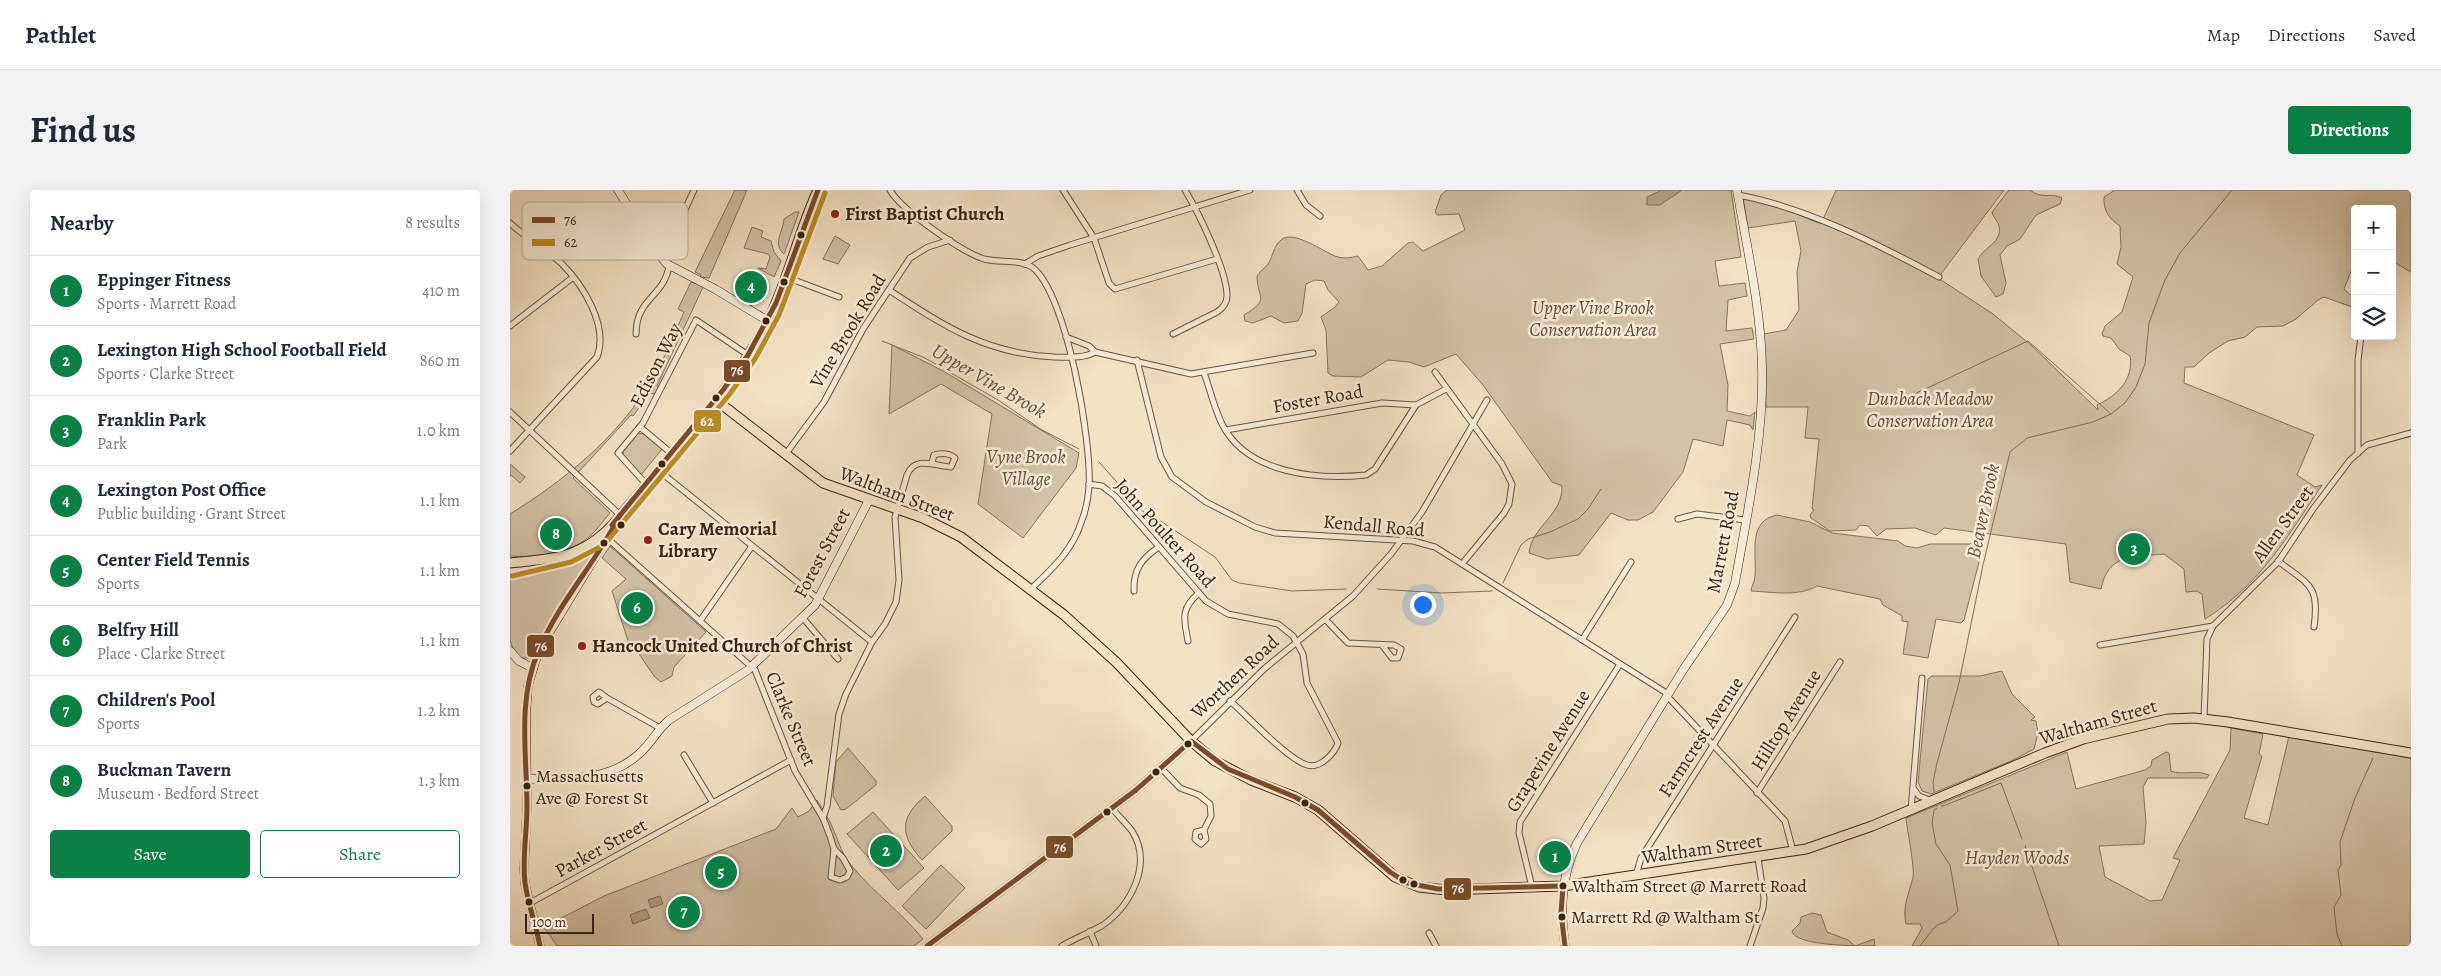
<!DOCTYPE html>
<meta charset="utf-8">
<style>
body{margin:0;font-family:Alegreya,serif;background:#f2f2f3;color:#1f2937}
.controls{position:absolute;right:15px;top:15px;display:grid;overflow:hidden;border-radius:5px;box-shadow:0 5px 20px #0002}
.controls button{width:45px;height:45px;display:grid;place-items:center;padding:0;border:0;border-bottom:1px solid #e0e1e3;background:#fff;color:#1f2937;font:25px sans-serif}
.scale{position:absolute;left:15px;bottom:12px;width:69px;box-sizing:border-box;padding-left:5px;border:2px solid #3a2413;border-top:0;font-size:14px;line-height:18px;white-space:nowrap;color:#3a2413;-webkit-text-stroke:4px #f8ecd9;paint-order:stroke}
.you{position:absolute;left:912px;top:414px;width:18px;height:18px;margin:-12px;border:4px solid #fff;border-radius:50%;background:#1a73e8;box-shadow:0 0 0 8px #1a73e833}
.badge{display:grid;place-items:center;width:32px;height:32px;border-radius:50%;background:#0b8043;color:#fff;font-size:16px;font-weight:700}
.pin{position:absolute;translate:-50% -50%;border:2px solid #fff;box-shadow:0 1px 5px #0006}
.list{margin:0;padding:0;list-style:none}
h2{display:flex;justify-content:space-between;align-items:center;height:65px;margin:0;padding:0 20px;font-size:21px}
h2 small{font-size:16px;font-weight:400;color:#747a83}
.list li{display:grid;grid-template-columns:32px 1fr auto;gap:15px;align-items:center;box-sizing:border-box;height:70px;padding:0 20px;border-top:1px solid #e0e1e3}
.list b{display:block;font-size:19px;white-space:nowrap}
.list p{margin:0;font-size:16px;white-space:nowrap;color:#747a83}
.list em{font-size:16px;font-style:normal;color:#747a83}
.actions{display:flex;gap:10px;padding:15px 20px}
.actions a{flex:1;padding:11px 0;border:1px solid #0b8043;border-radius:5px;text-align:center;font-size:18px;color:#0b8043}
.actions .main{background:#0b8043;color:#fff}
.icon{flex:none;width:28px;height:28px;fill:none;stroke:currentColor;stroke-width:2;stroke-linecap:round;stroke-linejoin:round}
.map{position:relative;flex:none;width:1901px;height:756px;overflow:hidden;border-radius:5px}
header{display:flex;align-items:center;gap:30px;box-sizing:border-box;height:70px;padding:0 25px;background:#fff;border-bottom:1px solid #e0e1e3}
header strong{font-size:24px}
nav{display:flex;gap:28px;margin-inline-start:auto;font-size:18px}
.intro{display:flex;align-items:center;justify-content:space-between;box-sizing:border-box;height:120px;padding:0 30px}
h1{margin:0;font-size:35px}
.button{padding:12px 22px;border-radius:5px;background:#0b8043;color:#fff;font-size:18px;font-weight:700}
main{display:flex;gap:30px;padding:0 30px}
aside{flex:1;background:#fff;border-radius:5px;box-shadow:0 5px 20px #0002}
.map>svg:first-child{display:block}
.green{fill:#d4c2a7;stroke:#87735d}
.water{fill:#b5a188;stroke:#846f59}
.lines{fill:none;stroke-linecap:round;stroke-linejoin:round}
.stream{stroke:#846f59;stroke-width:1}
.street-casing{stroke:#685440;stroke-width:7}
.secondary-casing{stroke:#3a2413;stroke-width:9}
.primary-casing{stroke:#3a2413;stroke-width:11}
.street{stroke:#f8ecd9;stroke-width:5}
.secondary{stroke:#f8ecd9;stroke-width:8}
.primary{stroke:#f4e2c5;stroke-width:9}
.bus-1-casing{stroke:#f8ecd9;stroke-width:9}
.bus-2-casing{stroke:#f8ecd9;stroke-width:9}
.bus-1{stroke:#7a4b2a;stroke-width:5}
.bus-2{stroke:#ba8e23;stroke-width:5}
.poi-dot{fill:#8f2418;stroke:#f8ecd9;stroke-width:2}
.bus-dot{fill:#3a2413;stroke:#f8ecd9;stroke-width:2}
.labels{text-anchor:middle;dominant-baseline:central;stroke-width:5;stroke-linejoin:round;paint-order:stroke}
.bus-label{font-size:18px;fill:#3a2413;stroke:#f8ecd9;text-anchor:start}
.poi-label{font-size:19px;font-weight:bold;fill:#3a2413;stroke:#f8ecd9;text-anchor:start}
.park-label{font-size:19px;font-style:italic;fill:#604c38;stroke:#f8ecd9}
.street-label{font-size:19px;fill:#3a2413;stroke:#f8ecd9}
.water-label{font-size:20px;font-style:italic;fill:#65503c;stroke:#f8ecd9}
.key{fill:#f8ecd9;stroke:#bfb09e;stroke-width:1}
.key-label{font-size:14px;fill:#3a2413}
.line-badge{stroke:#f8ecd9;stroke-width:2}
.badge-label{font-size:14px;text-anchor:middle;font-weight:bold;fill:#fff}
</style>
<header>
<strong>Pathlet</strong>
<nav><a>Map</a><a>Directions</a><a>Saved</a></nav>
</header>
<div class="intro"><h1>Find us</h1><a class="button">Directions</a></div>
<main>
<aside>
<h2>Nearby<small>8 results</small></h2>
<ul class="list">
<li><span class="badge">1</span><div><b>Eppinger Fitness</b><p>Sports · Marrett Road</p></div><em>410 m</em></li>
<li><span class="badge">2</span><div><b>Lexington High School Football Field</b><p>Sports · Clarke Street</p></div><em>860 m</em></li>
<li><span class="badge">3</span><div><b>Franklin Park</b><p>Park</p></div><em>1.0 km</em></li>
<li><span class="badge">4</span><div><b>Lexington Post Office</b><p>Public building · Grant Street</p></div><em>1.1 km</em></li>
<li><span class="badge">5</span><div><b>Center Field Tennis</b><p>Sports</p></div><em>1.1 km</em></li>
<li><span class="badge">6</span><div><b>Belfry Hill</b><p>Place · Clarke Street</p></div><em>1.1 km</em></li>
<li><span class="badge">7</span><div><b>Children's Pool</b><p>Sports</p></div><em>1.2 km</em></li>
<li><span class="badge">8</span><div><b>Buckman Tavern</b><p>Museum · Bedford Street</p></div><em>1.3 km</em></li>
</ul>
<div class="actions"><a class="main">Save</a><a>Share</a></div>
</aside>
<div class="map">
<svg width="1901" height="756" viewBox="0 0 1901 756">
<rect width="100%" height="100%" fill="#f4e2c5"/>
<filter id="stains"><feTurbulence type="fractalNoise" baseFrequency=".004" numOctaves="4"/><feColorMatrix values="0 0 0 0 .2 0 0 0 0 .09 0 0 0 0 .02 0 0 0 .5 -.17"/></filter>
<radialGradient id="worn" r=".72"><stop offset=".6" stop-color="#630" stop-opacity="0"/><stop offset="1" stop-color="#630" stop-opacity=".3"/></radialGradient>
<g class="green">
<path d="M225,0H237L199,88L193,87L189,95L193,97L147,196L150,197L145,204L140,203L123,226L121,225L63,288L100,323C93,331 87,340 79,347C60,363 24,368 0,366V324C53,291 103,251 137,198C152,174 163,148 174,122L168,119L181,92L187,94L191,85L185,82Z"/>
<path d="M937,0H1221L1231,67L1205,71L1209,96L1235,93L1237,106L1218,110L1216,141L1242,138L1244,149L1210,154L1218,195L1217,221L1240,226L1245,222L1243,240L1240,235L1217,230L1213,256L1183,249L1173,282L1143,322L1128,330H1118L1101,323L1069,365L1037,369L1019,363C1022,336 1053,325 1052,296L1042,292L973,195L946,164L914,177L899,172L878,170L851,187L823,186L818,183L816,140L811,127L825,117L829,112L818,100L814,91L805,90L796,94L792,123L788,131L774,133L761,126L743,133L735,131L734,125C761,109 747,108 747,86C750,81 755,78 758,74C763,67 763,56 771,50C783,39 814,62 825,66C833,69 840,68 848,66L858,80L872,76L898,53L903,52L913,61L955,40L949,24L927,25L925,22L931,5Z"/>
<path d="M1326,0H1494L1428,88L1483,124L1521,155L1588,220L1587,215C1607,206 1624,189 1620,166L1609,159L1601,148L1593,146L1592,144L1595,136L1612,122L1623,87L1607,74L1611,57L1610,36C1599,29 1593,20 1594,7L1605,0H1901V82L1882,71V19H1845V71L1834,99L1845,109V118L1814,107L1808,110L1786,129L1773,136L1747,137L1735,147L1718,151L1699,163L1684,177H1675L1674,193L1804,245L1787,285L1805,297L1812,295C1778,346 1750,395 1695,429L1692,404L1687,401L1676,402L1674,379L1654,364C1624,367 1598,363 1591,399L1560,392L1556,354L1434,338L1426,345L1405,338L1376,339L1367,346L1358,336L1350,335L1346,340L1320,341L1301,328L1300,325L1304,320L1302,319L1309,249L1295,248L1298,217H1256L1254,144L1276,140L1289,120L1287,82L1291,61L1285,31L1238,38L1233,7L1262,14L1311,34Z"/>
<path d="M1499,0H1520C1532,10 1542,2 1552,8L1550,14L1526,25L1510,49L1497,56L1490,65L1496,93L1493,104L1486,107L1471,86L1468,69C1475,56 1495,51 1488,33C1486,29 1483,27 1482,22Z"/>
<path d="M285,22H289L274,64C262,54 273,42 274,29Z"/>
<polygon points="242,37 253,41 251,47 261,51 264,62 271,71 264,87 248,78 256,79 260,67 258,64 234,58"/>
<polygon points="325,46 340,55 328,74 313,69"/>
<polygon points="382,155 435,182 569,263 566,278 513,348 468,314 482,224 431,194 379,224"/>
<polygon points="127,243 134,244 152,259 131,285 113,264 114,258"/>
<polygon points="0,274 15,287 10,293 1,285 0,286"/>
<path d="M1267,325L1300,332L1322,343L1388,351L1395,356L1407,358L1420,354H1461L1469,348L1475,349L1454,430L1451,433L1426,429L1418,468L1393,464L1398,432L1392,431V426L1373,415L1370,409L1307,396C1288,407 1262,402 1241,401C1241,396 1245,392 1245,386C1247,364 1237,331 1267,325Z"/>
<polygon points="100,356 196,442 164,477 162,486 151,492 144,486 125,458 121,460 102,401 116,389 92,368"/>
<polygon points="76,363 80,366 79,369 24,456 21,468 10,468 3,459 0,450 0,383 59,371"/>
<polygon points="1492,481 1502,504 1525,527 1521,530 1526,531 1528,543 1524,559 1501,571 1421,604 1412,601 1408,592 1418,489 1422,486 1470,486"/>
<path d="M1721,538L1753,544L1749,564L1752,566L1734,628L1758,635L1779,546L1901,568V756H1402L1412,738L1410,734H1396C1392,716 1399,704 1403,687C1405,679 1397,639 1396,628L1557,562L1566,599L1635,580L1641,576L1642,570L1656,562L1659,563L1661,581C1673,586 1686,579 1699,585L1697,588H1638L1633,597L1636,632L1634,654L1589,656L1595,687L1640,711L1652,710L1670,670L1663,668L1720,560Z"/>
<polygon points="338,558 366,591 366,595 336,619 331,620 323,606 326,572"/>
<path d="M415,606L442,636V641L412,670C389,645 390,627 415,606Z"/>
<path d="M307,610C313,620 320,630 324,641C329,653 332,664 341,675C363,702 391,722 413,749L404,756H47L34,737L94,706L266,639L282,618L288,627L299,621Z"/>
<polygon points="363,622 414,678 388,700 337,644"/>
<polygon points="431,675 455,698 416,739 392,716"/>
<path d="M1302,723L1311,725L1317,742L1338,750L1345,756L1364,749L1365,756C1348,756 1284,756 1282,741L1290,733L1291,727Z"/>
</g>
<g class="water">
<polygon points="1152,0 1172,0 1150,15 1137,15 1137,7"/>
<polygon points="150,706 153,714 141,718 138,710"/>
<polygon points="175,715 177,724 173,729 169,729 165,724 170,722 168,717"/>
<polygon points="136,719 140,728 123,734 120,725"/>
</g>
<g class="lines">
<g class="stream">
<polyline points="372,151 415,168 488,210 532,240 569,259"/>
<polyline points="1383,214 1518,151 1601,224"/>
<polyline points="589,272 638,327 649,330 705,367 722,390 729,393 782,401 836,399"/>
<polyline points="993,393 1011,355 1018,349 1040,342 1068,329 1078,319 1091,299"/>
<polyline points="867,399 932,403 982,401"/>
<polyline points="1424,602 1423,592 1427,573 1449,493 1473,375 1500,262 1517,248 1583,232 1601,224 1615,213 1626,197 1635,174 1639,133 1655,90 1670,63 1722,0"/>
<polyline points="1433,616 1491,593 1512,649"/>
<polyline points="1432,617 1432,615"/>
<polyline points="1515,656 1549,756"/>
<polyline points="1410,756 1423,739 1429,734 1436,732 1448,721 1440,675 1426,654 1422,633 1424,620 1427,618"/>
<polyline points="1832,756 1827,744 1824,717 1831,705 1828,680 1831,675 1830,652 1845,608 1863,568"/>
</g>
<g class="street-casing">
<g id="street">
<path d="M380,0C391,20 452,62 474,69C489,73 509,69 522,77C557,103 582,253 579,297C578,308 576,320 572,330C563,360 543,378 521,399"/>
<polyline points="553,0 584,48 599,93 605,99 707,69"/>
<polyline points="787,0 796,15 810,26"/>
<path d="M1228,5C1298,18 1367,54 1429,87"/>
<path d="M0,33C16,48 36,59 52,74C73,95 99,136 87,167L0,261"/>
<polyline points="150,67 164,44 184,0"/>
<polyline points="515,74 528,66 560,55 740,0"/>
<polyline points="276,87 329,107"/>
<path d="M379,100C434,136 476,164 544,167C557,167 573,169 585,162L681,184L803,163"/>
<polyline points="0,136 62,88"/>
<path d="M126,144C126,108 154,107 159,76"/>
<path d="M663,144L707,122C713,118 717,113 717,106C717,80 688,22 675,0"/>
<polyline points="556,147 579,156 585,162"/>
<polyline points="627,170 651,267 662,287 696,312 745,337 765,343 903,351 925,357 1158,504"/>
<polyline points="925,182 992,274 1002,294 999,314 994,323 952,374"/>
<path d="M694,183C700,199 704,218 712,234C737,284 807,290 856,285L865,279L906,215L936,199"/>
<polyline points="0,222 110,325"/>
<polyline points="130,237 161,263"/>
<polyline points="716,240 872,213 906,215"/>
<polyline points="1848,263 1848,170 1851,146"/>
<polyline points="275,265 314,212 353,139 400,68 418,57 440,50"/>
<polyline points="148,280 362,452"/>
<polyline points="136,294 108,263 133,233 186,130 238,165"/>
<path d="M579,294L592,296L605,306L696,411L718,424L768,434L783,446L793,464L797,493L828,553C824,564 810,579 797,575C777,569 738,526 720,511"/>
<polyline points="1168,329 1187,324 1235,330"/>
<polyline points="98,349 245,480 285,581 313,628 320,646 324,659 321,687 330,690 337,687 340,681 333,668 324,659"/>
<path d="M1768,371C1799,395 1810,395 1804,437"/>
<path d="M624,401C623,380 632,368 649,357"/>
<polyline points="293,428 328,469"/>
<polyline points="815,429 838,453 884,455 891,459 888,468 882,468 872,455"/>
<polyline points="190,431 242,356"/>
<polyline points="1072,450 1121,372"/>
<path d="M678,451C674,429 670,419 689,403"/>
<polyline points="1590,455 1703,436"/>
<polyline points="1157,506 1275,631 1283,661"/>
<polyline points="97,508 89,502 83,507 84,512 88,514 97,508 150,538"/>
<polyline points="1694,529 1697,449 1703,436 1768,372 1803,319 1840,270 1857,255 1901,243"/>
<polyline points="681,551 754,479 843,406 881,364 912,322 977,210"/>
<polyline points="174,565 203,613"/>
<polyline points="651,578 670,598 689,605 700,614 701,626 694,640 686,642 685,649 691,654 696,649 694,640"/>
<polyline points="1403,598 1409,606 1420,610"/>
<polyline points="1247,603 1330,472"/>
<polyline points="1401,620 1412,488"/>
<path d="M313,628L317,616L329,524L336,504L362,452L375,434L386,412L389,390L385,327L397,285C405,265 425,276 441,277L445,268C440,263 431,263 424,265L422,272"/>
<polyline points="1126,685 1131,668 1285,427"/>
<polyline points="1022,697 1009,643 1010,632 1110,474"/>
<polyline points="20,713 281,570"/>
<polyline points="580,741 586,756"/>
<polyline points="919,743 926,756"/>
<path d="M552,756C565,748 580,743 593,735C621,715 643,674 622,641C616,633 608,626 602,618"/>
<polyline points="1240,756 1253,718 1254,708 1248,668"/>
</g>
</g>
<g class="secondary-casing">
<g id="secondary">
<polyline points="108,0 145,60 157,74 205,99 258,131"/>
<polyline points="0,461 9,471 23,478"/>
<path d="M17,589C58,588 99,593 131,562C142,552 148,539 159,530L238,480L305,415L359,310"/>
<polyline points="30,756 15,694 14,679 17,617 16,524 18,496 26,469 39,443 107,331"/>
<polyline points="417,756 626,600 681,551"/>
<path d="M1055,756C1050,719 1051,687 1067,653L1173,480L1217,415L1225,393C1237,325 1254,247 1252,178C1251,118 1237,58 1227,0"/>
</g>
</g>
<g class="primary-casing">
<g id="primary">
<polyline points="206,210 313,293 413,328 451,347 554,425 606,472 681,551 705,571 741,590 785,607 808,620 885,687 909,697 936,700 1053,696 1296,659 1362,636 1535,563 1573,549 1658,529 1684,528 1718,532 1901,563"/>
<path d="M0,373C47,368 74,368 107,330C159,266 220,205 258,131C279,89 288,43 308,0"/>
</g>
</g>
<use href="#street" class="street"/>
<use href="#secondary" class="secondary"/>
<use href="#primary" class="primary"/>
<g class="bus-1-casing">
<g id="bus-1">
<polyline points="102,335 213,200 238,165 266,113 308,0"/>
<path d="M30,756C26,735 18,714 15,693C12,668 17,642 17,617C17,566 7,511 28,462C48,413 86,373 110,325"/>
<polyline points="417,756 626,600 681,551 718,579 785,607 808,620 880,682 897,693 928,699 1053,696 1051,723 1055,756"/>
</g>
</g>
<g class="bus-2-casing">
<polyline id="bus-2" points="2,386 61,372 94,355 219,205 245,169 269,125 315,3"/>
</g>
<use href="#bus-1" class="bus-1"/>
<use href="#bus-2" class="bus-2"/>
</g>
<g class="poi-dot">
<circle cx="325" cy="24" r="5"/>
<circle cx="138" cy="350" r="5"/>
<circle cx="72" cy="456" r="5"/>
</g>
<g class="bus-dot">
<circle cx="291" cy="45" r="4.5"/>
<circle cx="274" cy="92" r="4.5"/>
<circle cx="256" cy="131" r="4.5"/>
<circle cx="206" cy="208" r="4.5"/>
<circle cx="152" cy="274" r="4.5"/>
<circle cx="111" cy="335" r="4.5"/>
<circle cx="94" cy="353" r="4.5"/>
<circle cx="678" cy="554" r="4.5"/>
<circle cx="646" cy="582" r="4.5"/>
<circle cx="17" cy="596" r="4.5"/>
<circle cx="795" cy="613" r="4.5"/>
<circle cx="597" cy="622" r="4.5"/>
<circle cx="893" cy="690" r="4.5"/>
<circle cx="904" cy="694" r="4.5"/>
<circle cx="1053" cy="696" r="4.5"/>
<circle cx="19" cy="712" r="4.5"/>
<circle cx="1052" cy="727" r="4.5"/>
</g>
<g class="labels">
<g class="bus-label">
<text x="26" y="586">Massachusetts<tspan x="26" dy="22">Ave @ Forest St</tspan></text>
<text x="1062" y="696">Waltham Street @ Marrett Road</text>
<text x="1061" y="727">Marrett Rd @ Waltham St</text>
</g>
<g class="poi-label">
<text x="335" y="24">First Baptist Church</text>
<text x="148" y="339">Cary Memorial<tspan x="148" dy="22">Library</tspan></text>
<text x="82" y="456">Hancock United Church of Christ</text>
</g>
<g class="park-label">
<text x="1083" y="118">Upper Vine Brook<tspan x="1083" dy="22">Conservation Area</tspan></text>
<text x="1420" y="209">Dunback Meadow<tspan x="1420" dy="22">Conservation Area</tspan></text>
<text x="516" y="267">Vyne Brook<tspan x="516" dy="22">Village</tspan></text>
<text x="1507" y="668">Hayden Woods</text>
</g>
<g class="street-label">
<text transform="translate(338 141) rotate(-59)">Vine Brook Road</text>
<text transform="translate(146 175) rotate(-63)">Edison Way</text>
<text transform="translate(808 209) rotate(-10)">Foster Road</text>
<text transform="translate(387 304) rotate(21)">Waltham Street</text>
<text transform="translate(1773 334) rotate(-54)">Allen Street</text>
<text transform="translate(864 336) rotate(5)">Kendall Road</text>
<text transform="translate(655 343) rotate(48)">John Poulter Road</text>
<text transform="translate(1213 352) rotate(-79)">Marrett Road</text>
<text transform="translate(312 363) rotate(-62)">Forest Street</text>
<text transform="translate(725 487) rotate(-43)">Worthen Road</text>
<text transform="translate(281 529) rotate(67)">Clarke Street</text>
<text transform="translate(1276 530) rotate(-58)">Hilltop Avenue</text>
<text transform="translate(1588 532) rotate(-16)">Waltham Street</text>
<text transform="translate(1191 547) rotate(-57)">Farmcrest Avenue</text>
<text transform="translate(1038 561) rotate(-58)">Grapevine Avenue</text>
<text transform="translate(91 658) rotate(-29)">Parker Street</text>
<text transform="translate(1192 659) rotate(-8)">Waltham Street</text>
</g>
<g class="water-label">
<text transform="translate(479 191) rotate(30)">Upper Vine Brook</text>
<text transform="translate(1473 321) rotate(-78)">Beaver Brook</text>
</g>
</g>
<rect x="12" y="12" width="166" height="58" rx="8" class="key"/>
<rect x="22" y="27" width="23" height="6" fill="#7a4b2a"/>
<rect x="22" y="49" width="23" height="7" fill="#ba8e23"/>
<g class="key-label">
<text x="54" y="35">76</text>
<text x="54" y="57">62</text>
</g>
<g class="line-badge">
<rect x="213" y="169" width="28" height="24" rx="5" fill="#7a4b2a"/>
<rect x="183" y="219" width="29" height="24" rx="5" fill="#ba8e23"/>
<rect x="16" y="444" width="29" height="24" rx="5" fill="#7a4b2a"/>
<rect x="535" y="645" width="29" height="24" rx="5" fill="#7a4b2a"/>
<rect x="933" y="687" width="29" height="24" rx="5" fill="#7a4b2a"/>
</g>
<g class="badge-label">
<text x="227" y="185">76</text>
<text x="197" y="236">62</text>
<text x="31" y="461">76</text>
<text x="550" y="662">76</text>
<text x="948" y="703">76</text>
</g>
<rect width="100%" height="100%" filter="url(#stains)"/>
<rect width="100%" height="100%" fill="url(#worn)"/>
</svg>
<div class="controls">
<button>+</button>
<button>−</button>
<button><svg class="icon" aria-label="layers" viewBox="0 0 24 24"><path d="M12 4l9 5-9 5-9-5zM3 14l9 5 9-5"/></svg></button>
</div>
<div class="scale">100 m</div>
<div class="you"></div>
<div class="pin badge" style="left:1045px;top:667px">1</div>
<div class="pin badge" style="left:376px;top:661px">2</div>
<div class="pin badge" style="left:1624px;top:359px">3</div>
<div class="pin badge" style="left:241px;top:97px">4</div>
<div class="pin badge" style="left:211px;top:682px">5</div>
<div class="pin badge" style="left:127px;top:418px">6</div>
<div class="pin badge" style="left:174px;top:722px">7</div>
<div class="pin badge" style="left:46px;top:344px">8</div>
</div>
</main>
